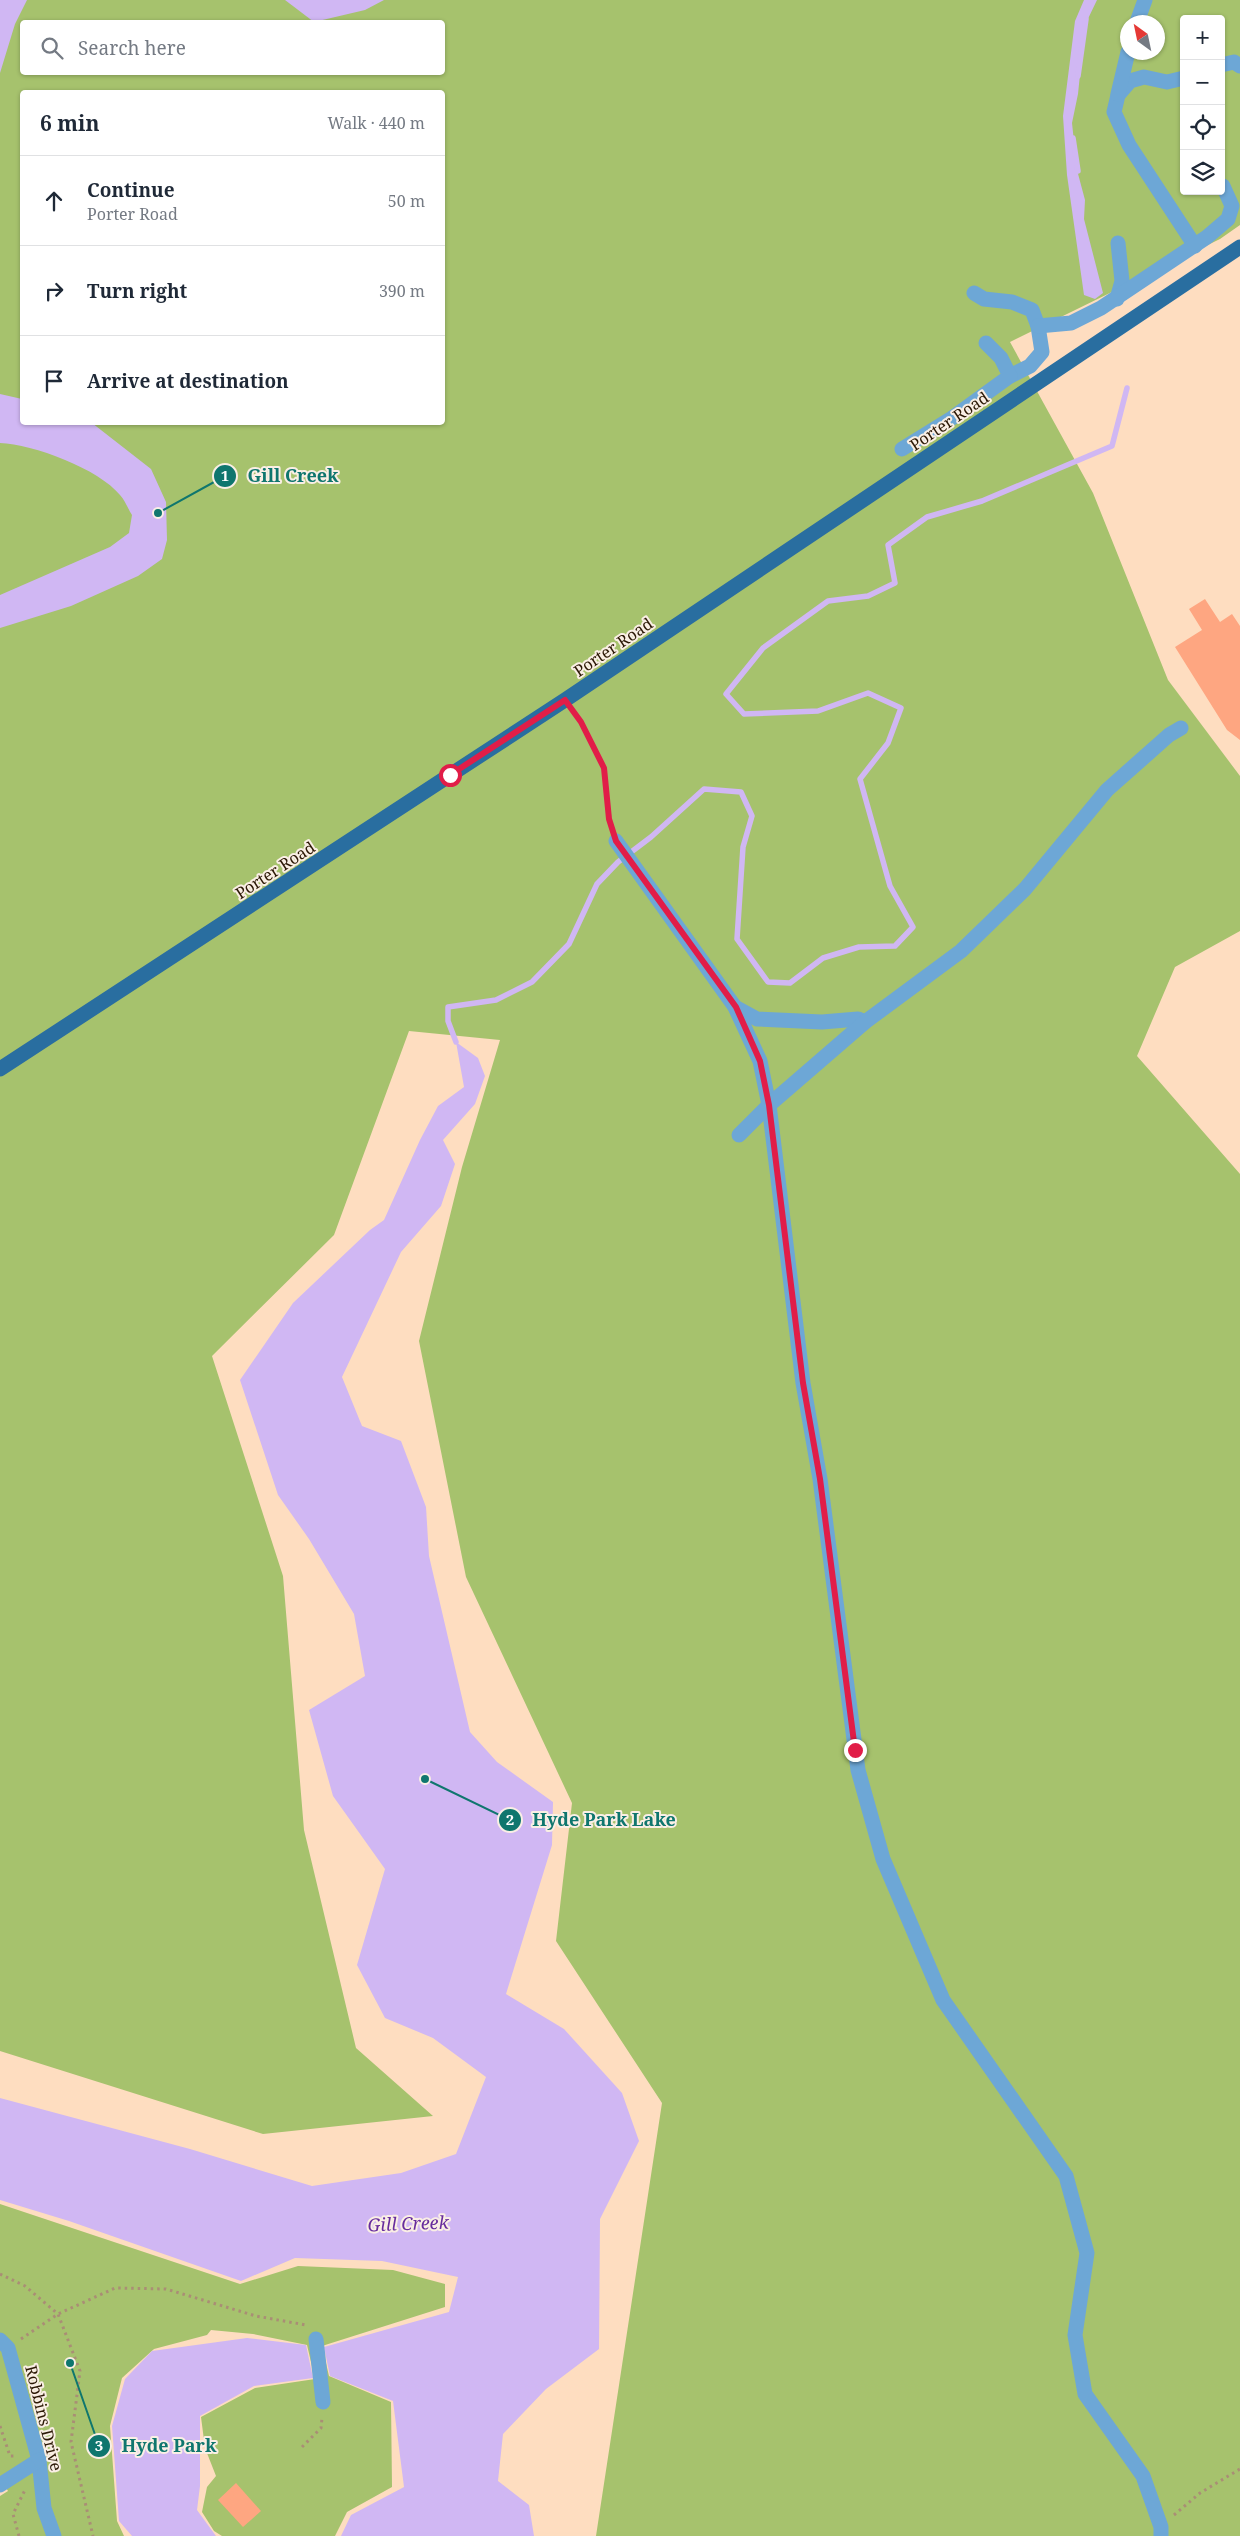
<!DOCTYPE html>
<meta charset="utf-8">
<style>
body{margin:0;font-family:"Noto Serif",serif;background:#f2f2f3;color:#1f2937}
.controls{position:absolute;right:15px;top:15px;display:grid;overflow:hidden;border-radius:5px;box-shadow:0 1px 4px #0004}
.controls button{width:45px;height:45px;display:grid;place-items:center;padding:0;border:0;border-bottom:1px solid #e0e1e3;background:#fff;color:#1f2937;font:25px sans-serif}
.compass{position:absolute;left:1120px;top:15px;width:45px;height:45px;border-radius:50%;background:#fff;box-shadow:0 1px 4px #0004;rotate:327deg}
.stop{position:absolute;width:15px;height:15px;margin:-11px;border:4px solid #e11d48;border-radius:50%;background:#fff}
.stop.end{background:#e11d48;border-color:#fff;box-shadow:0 1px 5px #0008}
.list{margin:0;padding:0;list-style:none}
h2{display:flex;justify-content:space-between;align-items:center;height:65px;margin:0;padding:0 20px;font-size:21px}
h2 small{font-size:16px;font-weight:400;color:#747a83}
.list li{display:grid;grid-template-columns:32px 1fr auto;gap:15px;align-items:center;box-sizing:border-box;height:90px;padding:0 20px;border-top:1px solid #e0e1e3}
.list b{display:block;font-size:19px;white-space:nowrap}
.list p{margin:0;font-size:16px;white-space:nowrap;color:#747a83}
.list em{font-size:16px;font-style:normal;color:#747a83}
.icon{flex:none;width:28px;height:28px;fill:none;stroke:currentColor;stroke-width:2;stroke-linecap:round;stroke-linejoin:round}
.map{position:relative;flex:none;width:1240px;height:2536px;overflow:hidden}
.search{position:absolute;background:#fff;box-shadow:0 1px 4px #0004;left:20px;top:20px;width:425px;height:55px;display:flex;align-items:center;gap:12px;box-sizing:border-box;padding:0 18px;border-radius:5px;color:#747a83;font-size:19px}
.panel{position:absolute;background:#fff;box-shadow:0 1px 4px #0004;left:20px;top:90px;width:425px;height:335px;border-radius:5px}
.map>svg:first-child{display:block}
.green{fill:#a6c26d;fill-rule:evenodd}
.water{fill:#d0b7f3}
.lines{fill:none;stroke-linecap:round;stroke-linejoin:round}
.stream{stroke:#d0b7f3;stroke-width:5.5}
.building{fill:#fea681}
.path{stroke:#a98e75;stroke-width:3;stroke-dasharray:2.5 4;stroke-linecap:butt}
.minor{stroke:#6da7d6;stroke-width:15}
.major{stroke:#296ea0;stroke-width:15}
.route{stroke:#e11d48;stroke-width:6}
.labels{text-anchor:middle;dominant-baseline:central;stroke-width:4;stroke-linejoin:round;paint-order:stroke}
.street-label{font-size:16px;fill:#2b1805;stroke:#faefe5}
.water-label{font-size:18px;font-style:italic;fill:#672c9d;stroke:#faefe5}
.leader{fill:none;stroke:#0f766e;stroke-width:2}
.callout-dot{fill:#0f766e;stroke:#faefe5;stroke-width:2}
.mark-label{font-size:15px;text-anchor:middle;font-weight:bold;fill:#fff}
.callout-label{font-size:18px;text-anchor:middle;font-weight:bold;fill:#0f766e;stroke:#faefe5;stroke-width:4;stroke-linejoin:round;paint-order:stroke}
</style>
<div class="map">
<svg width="1240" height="2536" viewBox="0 0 1240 2536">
<rect width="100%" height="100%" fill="#feddc0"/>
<g class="green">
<path d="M0,0H1240V225L1220,239L1010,342L1093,493L1168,680L1240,776V931L1175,967L1137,1056L1240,1174V2536H596L662,2103L556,1941L572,1803L466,1577L419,1341L462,1167L500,1040L409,1031L334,1235L212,1356L283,1576L304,1830L356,2048L433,2116L263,2134L0,2051ZM1184,19H1221V191H1184ZM22,22H442V72H22ZM1128,22H1158V52H1128ZM22,92H442V422H22Z"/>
<polygon points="0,2204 240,2284 298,2266 393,2270 445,2284 445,2307 322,2346 329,2376 391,2402 392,2487 347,2512 335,2536 222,2536 214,2531 202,2512 207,2487 216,2476 205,2448 201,2417 255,2388 315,2379 307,2345 253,2334 211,2330 207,2335 154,2349 122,2378 110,2426 117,2521 124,2536 0,2536 0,2496 8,2491 0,2478"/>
</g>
<g class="water">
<polygon points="0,0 27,0 15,24 0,73"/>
<polygon points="285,0 384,0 365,10 314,22"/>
<polygon points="1084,0 1097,0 1085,25 1078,94 1072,123 1077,170 1085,200 1084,219 1103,293 1095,299 1084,295 1067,175 1063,116 1075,21"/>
<path d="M0,394L22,399V422L92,423L151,469L166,502L167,540L162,559L138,576L71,606L0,628V595L110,547L129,533L132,515C128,509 125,500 120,495C99,469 33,444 0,443Z"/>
<polygon points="456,1042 478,1058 485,1076 475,1104 443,1140 455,1164 441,1206 401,1252 342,1377 362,1426 401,1441 426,1507 429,1556 470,1732 497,1762 553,1802 552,1845 506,1994 564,2029 622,2093 639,2141 600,2219 599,2349 546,2389 503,2434 498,2481 529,2505 534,2536 341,2536 351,2515 404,2487 393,2401 330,2376 324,2347 449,2312 458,2277 382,2261 295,2258 241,2281 69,2221 0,2200 0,2098 190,2149 312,2186 401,2173 456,2154 486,2077 433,2038 385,2018 357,1965 385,1869 333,1796 309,1710 365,1676 354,1614 309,1539 278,1495 240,1380 293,1303 370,1230 384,1220 420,1140 438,1106 464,1087"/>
<polygon points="247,2338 306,2345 313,2378 254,2386 200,2416 200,2486 197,2510 216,2536 132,2536 119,2521 112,2426 125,2379 152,2351"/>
</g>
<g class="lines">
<g class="stream">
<polyline points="1078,76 1086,19"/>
<polyline points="1073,138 1078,171"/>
<polyline points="456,1042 448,1021 448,1007 496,1000 532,982 569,944 597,884 618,862 651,837 704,789 741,792 752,816 743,847 737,939 768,982 790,983 823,958 859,947 895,946 913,927 890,886 860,779 888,743 901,708 868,693 818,711 744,714 726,694 763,648 828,601 868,596 895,583 888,545 927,517 982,501 1112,446 1127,388"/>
</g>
</g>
<g class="building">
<polygon points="1205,599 1220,622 1232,614 1240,626 1240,740 1227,730 1175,647 1202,630 1189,609"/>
<polygon points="236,2483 261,2511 243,2527 218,2500"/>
</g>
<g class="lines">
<g class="path">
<polyline points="574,712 581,721 604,768 611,826"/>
<polyline points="0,2274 25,2286 58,2314 80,2371 71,2442 93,2536"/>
<polyline points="21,2339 58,2314 115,2288 166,2289 256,2316 306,2325"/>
<polyline points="0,2426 10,2456 14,2456"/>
<polyline points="302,2447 321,2428 322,2418"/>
<polyline points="1174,2515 1200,2493 1240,2469"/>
<polyline points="19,2536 13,2514 25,2490"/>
</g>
<g class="minor">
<polyline points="1137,22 1145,0"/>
<polyline points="1221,65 1234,62 1240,66"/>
<polyline points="1184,78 1167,82 1144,77 1130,81 1118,95 1114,112 1129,145 1195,246"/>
<polyline points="1118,94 1128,52"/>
<polyline points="974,293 984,299 1012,302 1032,310 1038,326 1042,352 1030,366 1010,376"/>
<polyline points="1117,299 1122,281 1118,243"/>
<polyline points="1038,326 1071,323 1101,308 1207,237 1228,219 1232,206 1223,186"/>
<polyline points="902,449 952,418 1010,376 1001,358 986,343"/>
<polyline points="616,841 735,1007 760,1061 769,1105 803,1383 820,1479 858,1770 883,1859 943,2000 1066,2176 1087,2253 1075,2335 1085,2394 1143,2476 1161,2527 1161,2536"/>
<polyline points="735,1007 757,1019 822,1022 858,1019 865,1022"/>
<polyline points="739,1135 769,1105 865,1022 961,951 1025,889 1107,790 1169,735 1181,728"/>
<polyline points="316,2339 323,2402"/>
<polyline points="0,2340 8,2348 39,2460 44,2508 54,2536"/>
<polyline points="0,2485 39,2460"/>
</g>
<polyline class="major" points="0,1069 565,700 1240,247"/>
</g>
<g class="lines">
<polyline class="route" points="450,775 565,700 581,722 604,768 609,819 616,841 736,1007 760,1061 769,1105 803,1383 820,1479 855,1750"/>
</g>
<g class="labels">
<g class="street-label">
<text transform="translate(949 421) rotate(-34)">Porter Road</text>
<text transform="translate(613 647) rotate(-34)">Porter Road</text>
<text transform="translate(275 870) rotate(-33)">Porter Road</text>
<text transform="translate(44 2418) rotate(76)">Robbins Drive</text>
</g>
<g class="water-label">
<text transform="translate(408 2223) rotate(-2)">Gill Creek</text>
</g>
</g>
<path class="leader" d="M158 513L225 476M425 1779L510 1820M70 2363L99 2446"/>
<g class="callout-dot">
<circle cx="158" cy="513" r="5"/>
<circle cx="425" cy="1779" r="5"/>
<circle cx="70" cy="2363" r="5"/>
<circle cx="225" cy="476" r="12"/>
<circle cx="510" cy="1820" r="12"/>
<circle cx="99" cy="2446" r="12"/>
</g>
<g class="mark-label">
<text x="225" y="481">1</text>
<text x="510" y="1825">2</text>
<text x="99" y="2451">3</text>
</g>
<g class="callout-label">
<text x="293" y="482">Gill Creek</text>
<text x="604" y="1826">Hyde Park Lake</text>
<text x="169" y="2452">Hyde Park</text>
</g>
</svg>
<div class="controls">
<button>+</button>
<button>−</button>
<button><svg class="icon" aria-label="locate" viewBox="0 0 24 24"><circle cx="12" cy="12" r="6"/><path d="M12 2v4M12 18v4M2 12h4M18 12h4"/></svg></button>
<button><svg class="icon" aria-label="layers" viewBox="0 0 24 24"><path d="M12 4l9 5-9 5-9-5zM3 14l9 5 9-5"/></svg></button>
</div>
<svg class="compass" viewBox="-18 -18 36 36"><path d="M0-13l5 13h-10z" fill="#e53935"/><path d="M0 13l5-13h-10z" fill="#747a83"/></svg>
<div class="stop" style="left:450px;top:775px"></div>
<div class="stop end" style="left:855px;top:1750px"></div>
<div class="search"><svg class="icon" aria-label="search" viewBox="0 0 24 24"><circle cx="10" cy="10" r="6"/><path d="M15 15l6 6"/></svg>Search here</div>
<section class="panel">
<h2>6 min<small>Walk · 440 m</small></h2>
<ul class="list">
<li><svg class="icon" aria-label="ahead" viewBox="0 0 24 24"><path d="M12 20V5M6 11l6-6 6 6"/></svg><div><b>Continue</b><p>Porter Road</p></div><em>50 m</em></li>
<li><svg class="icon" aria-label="right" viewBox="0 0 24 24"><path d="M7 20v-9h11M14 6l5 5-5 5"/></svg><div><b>Turn right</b></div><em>390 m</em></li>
<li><svg class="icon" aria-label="arrive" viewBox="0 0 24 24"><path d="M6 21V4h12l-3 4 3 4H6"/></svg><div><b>Arrive at destination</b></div></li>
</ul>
</section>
</div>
